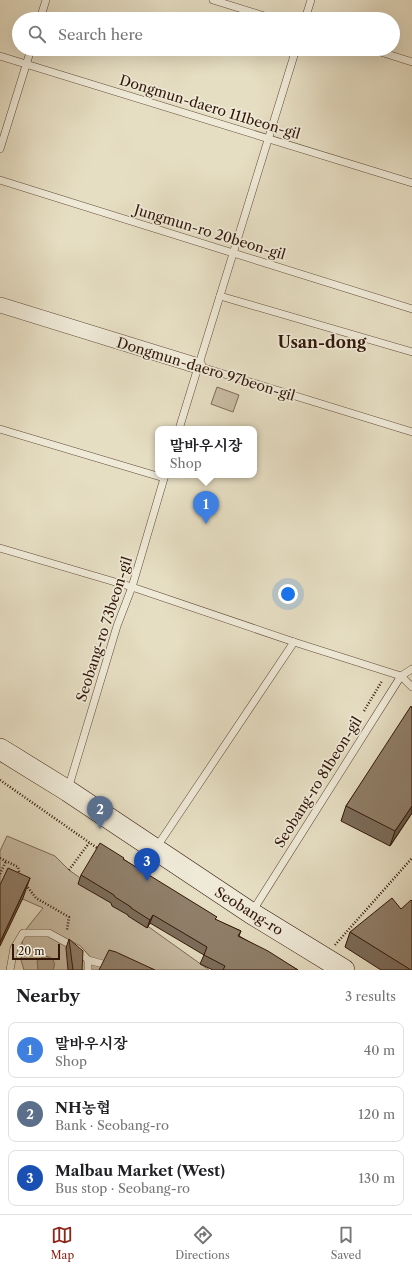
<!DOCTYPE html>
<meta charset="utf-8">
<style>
body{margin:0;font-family:"Libre Caslon Text","Noto Serif KR",serif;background:#f6f6f6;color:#202124}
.scale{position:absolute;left:12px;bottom:10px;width:48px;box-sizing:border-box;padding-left:4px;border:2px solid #33180a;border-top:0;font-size:11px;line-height:14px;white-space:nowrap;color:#33180a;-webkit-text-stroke:3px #efead8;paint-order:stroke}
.you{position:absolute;left:288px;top:594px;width:14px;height:14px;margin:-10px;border:3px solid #fff;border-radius:50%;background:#1a73e8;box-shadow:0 0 0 6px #1a73e833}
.badge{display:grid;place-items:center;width:26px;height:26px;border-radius:50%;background:#8f2418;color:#fff;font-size:13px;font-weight:700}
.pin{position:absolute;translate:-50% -33px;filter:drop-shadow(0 1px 2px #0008)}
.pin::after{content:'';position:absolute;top:21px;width:14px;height:12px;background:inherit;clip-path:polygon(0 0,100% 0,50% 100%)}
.popup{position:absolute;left:155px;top:426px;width:102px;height:52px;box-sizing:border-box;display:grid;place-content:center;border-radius:8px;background:#fff;filter:drop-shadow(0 1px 3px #0005);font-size:13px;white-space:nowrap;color:#757577}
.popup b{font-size:15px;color:#202124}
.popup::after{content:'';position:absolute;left:50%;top:100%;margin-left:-8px;border:8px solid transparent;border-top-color:#fff}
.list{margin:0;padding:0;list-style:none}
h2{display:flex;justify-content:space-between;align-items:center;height:52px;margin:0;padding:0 16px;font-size:17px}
h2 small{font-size:13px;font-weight:400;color:#757577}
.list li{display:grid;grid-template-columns:26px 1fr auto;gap:12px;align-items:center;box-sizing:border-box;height:56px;margin:0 8px 8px;padding:0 8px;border:1px solid #e0e0e0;border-radius:8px}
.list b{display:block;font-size:15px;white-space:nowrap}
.list p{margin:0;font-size:13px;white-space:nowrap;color:#757577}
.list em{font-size:13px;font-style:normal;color:#757577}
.icon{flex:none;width:22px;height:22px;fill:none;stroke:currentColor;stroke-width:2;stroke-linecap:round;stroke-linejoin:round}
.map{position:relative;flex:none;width:412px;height:970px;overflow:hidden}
.search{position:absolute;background:#fff;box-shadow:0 4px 16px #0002;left:12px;right:12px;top:12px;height:44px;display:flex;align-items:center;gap:10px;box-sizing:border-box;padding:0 14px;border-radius:22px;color:#757577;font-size:15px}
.sheet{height:244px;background:#fff}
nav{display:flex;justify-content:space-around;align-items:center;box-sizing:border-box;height:56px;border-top:1px solid #e0e0e0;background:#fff;font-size:11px;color:#757577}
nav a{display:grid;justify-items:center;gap:2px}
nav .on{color:#8f2418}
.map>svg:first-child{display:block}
.green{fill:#c8bca4;stroke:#7e6a57}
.water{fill:#a99b84;stroke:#7a6753}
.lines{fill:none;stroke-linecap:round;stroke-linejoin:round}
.lane-casing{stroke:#604a38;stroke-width:8}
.street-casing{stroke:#604a38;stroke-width:16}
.secondary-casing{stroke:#33180a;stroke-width:22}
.path{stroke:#33180a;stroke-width:2.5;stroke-dasharray:1 2;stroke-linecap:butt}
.lane{stroke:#efead8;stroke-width:7}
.street{stroke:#efead8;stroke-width:15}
.secondary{stroke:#efead8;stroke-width:21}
.wall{fill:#7c6d5b;stroke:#33180a}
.shaded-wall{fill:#65594a;stroke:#33180a}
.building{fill:#907f6a;stroke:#33180a}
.labels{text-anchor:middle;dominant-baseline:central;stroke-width:3.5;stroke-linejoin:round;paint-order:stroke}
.street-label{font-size:14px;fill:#33180a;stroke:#efead8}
.quarter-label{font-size:16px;font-weight:bold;fill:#33180a;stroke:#efead8}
</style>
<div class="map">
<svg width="412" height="970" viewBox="0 0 412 970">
<rect width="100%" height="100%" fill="#e6dec3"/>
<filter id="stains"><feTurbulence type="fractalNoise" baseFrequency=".005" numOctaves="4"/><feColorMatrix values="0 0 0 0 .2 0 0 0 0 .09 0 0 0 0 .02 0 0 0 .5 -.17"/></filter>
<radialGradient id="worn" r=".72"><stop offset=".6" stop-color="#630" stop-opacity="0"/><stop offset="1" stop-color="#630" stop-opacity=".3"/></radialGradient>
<g class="green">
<polygon points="217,387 239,395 233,412 211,404"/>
<polygon points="7,836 55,856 69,870 209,970 24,970 21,960 23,933 43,908 0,889 0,851"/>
</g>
<path class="water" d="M44,956C52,956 57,962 53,970H38L37,961Z"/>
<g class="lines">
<g class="lane-casing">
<g id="lane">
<polyline points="213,0 274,19"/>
<polyline points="40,19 46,0"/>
<polyline points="305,19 311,0"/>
<polyline points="371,49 412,62"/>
<polyline points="0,56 412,183"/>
<polyline points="0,149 31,49"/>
<polyline points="0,180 412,309"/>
<polyline points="220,296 412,352"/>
<polyline points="198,366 412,432"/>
<polyline points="0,429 164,478"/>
<polyline points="179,429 296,49"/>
<polyline points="0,548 132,587 294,642 401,676 412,687"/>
<polyline points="68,789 117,626 132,587 165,475"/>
<polyline points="156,848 294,642"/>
<polyline points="252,912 401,676 412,669"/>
<polyline points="10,970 14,948 23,933 49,933 78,949 88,960 125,970"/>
<polyline points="88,970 88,960"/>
</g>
</g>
<g class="street-casing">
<polyline id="street" points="0,305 198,366"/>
</g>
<g class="secondary-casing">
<polyline id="secondary" points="0,749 68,791 251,913 344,970"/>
</g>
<g class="path">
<polyline points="364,711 382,681"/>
<polyline points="0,780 100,850"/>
<polyline points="0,858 18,867 20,876"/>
<polyline points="69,870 89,843"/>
<polyline points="0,874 6,861"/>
<polyline points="26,885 36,898 69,917 67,930"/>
<polyline points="335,945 412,858"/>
</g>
<use href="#lane" class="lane"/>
<use href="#street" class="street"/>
<use href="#secondary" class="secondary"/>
</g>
<g class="wall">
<polygon points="412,709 412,813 390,846 341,821 346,806"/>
<polygon points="123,859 216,920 241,931 239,936 298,970 213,970 200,964 204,955 150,923 147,928 128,916 128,915 112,906 111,903 78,884 81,875"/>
<polygon points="401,909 412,970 381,970 345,947 350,932"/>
<polygon points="69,939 82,970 68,970 66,948"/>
</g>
<g class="shaded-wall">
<polygon points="412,806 412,813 390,846 395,831"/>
<polygon points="30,878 23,898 0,946 0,942"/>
<polygon points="153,915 150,923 147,928 150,920"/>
</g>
<g class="building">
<polygon points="411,706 412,709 412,806 395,831 346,806"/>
<polygon points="100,843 124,858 123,859 217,917 215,919 241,931 238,936 268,951 298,970 223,970 225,966 204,955 207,947 153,915 150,920 131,908 131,907 115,897 114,895 81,875"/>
<polygon points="8,868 30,878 0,942 0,885"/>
<polygon points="392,898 401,909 411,900 412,901 412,970 411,970 350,932"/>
<polygon points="69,939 83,951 82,970 73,970"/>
<polygon points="109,950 116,952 155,970 99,970"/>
</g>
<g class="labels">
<g class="street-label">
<text transform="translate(210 107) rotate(17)">Dongmun-daero 111beon-gil</text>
<text transform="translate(210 232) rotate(17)">Jungmun-ro 20beon-gil</text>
<text transform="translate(206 369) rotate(17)">Dongmun-daero 97beon-gil</text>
<text transform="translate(104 629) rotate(-72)">Seobang-ro 73beon-gil</text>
<text transform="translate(318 782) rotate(-58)">Seobang-ro 81beon-gil</text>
<text transform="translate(249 911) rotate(32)">Seobang-ro</text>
</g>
<g class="quarter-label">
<text x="322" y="342">Usan-dong</text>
</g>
</g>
<rect width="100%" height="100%" filter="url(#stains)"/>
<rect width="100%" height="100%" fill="url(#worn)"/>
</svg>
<div class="scale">20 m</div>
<div class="you"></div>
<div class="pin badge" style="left:206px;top:524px;background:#3f7fe0">1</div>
<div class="popup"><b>말바우시장</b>Shop</div>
<div class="pin badge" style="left:100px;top:829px;background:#5c6f8a">2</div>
<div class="pin badge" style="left:147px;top:881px;background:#1a4fb4">3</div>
<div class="search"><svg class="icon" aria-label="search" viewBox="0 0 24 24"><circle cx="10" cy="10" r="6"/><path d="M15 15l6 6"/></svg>Search here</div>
</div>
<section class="sheet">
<h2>Nearby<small>3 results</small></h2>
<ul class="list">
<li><span class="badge" style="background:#3f7fe0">1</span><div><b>말바우시장</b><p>Shop</p></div><em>40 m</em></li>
<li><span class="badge" style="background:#5c6f8a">2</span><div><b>NH농협</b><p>Bank · Seobang-ro</p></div><em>120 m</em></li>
<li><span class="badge" style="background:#1a4fb4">3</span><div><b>Malbau Market (West)</b><p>Bus stop · Seobang-ro</p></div><em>130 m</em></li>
</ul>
</section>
<nav>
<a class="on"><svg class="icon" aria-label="map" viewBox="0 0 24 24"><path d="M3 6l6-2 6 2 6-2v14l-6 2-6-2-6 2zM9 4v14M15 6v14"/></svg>Map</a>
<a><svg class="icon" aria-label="directions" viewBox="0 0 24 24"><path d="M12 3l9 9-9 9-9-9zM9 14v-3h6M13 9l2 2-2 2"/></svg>Directions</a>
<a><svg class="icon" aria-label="saved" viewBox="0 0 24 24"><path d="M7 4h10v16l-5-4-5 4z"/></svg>Saved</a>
</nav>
